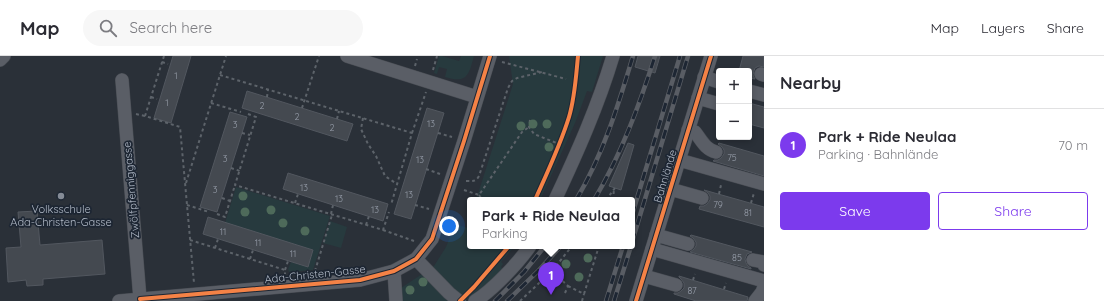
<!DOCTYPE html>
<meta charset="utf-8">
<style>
body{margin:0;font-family:Quicksand,sans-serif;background:#f7f7f7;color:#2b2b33}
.controls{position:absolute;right:12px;top:12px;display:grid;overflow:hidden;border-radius:4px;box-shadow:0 2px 6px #0003}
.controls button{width:36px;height:36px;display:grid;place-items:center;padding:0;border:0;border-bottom:1px solid #e1e1e2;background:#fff;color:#2b2b33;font:20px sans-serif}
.you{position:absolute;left:449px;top:170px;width:14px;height:14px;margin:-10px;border:3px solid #fff;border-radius:50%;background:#1a73e8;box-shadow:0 0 0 6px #1a73e833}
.badge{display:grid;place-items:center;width:26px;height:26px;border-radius:50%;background:#7c3aed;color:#fff;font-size:13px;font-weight:700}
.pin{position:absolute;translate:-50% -33px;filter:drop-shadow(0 1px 2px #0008)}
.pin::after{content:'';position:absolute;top:21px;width:14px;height:12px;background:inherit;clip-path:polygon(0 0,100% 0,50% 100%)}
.popup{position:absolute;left:467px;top:141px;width:168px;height:52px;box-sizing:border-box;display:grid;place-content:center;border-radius:4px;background:#fff;filter:drop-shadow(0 1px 3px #0005);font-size:13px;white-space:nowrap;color:#7c7c81}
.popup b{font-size:15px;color:#2b2b33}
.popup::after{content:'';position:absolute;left:50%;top:100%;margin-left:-8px;border:8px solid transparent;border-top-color:#fff}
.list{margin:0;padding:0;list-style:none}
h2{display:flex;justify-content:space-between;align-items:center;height:52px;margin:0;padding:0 16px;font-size:17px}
h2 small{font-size:13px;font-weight:400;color:#7c7c81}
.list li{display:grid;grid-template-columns:26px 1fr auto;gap:12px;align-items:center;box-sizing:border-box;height:72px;padding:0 16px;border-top:1px solid #e1e1e2}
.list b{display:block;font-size:15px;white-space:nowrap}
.list p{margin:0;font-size:13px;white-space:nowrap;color:#7c7c81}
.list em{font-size:13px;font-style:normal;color:#7c7c81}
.actions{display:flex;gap:8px;padding:12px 16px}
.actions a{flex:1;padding:9px 0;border:1px solid #7c3aed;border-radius:4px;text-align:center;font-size:14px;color:#7c3aed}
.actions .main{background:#7c3aed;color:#fff}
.icon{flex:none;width:22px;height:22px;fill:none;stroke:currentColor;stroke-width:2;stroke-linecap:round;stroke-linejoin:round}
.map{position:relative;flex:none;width:764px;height:245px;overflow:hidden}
header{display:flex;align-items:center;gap:24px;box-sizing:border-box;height:56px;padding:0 20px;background:#fff;border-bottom:1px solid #e1e1e2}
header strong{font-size:19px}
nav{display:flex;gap:22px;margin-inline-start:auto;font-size:14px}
.search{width:280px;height:36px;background:#f7f7f7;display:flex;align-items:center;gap:10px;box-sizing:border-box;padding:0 14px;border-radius:22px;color:#7c7c81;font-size:15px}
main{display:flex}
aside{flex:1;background:#fff}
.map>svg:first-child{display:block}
.green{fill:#273a3e}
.building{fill:#444950;stroke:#52575f}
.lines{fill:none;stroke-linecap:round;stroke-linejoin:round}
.minor-casing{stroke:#484c53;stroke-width:14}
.path{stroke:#5d636a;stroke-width:2;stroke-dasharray:3 3;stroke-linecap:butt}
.minor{stroke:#5a5e66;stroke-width:13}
.rail-casing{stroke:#595d64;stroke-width:4.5}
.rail{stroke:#1d2633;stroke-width:3;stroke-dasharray:9;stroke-linecap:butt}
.cycleway-casing{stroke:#1d2633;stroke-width:6}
.cycleway{stroke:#f48246;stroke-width:4}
.tree{fill:#4e6a5a}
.poi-dot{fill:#848b96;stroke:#1d2633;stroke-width:1.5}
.labels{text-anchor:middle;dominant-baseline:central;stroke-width:3.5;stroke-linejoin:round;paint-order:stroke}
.number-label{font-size:9px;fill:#989fab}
.street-label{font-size:11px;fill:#b4bcc9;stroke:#1d2633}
.poi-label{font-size:11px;fill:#b4bcc9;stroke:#1d2633}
</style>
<header>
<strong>Map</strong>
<div class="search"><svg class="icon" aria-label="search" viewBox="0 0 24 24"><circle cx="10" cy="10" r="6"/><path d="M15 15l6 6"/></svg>Search here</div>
<nav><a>Map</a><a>Layers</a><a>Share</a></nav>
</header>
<main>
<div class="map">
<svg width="764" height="245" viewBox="0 0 764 245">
<rect width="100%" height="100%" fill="#2a3038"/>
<g class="green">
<path d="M439,0H442L459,5L461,0H474C469,19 467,28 445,21L447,13L439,11L437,18L434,17Z"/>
<polygon points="509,0 603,0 592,36 587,35 575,67 540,144 476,144 513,28"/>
<polygon points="236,131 330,160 313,214 289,216 288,213 291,206 308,211 313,194 225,167"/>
<polygon points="330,165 347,171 341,192 323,187"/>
<polygon points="470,165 470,190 515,190 501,206 503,208 501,211 503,213 481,234 478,234 466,245 402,245 401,232 434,210 446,191 455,168 468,172"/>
</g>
<g class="building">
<polygon points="173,0 191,0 171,67 154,62"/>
<polygon points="638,0 660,0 655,17 635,11"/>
<polygon points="743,0 764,0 764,11 759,10 755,12 754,15 753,19 755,23 749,22 749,15 739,15"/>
<polygon points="247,35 353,68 347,85 242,52"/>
<polygon points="749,47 764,51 764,72 749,68"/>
<polygon points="427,52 444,57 411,163 394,158"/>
<polygon points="230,56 247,61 217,156 200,151"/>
<polygon points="628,87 634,89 621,134 609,130"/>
<polygon points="719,87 764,100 764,120 713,105 714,104 718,104 721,102 724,98 724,94 722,91 718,88"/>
<polygon points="288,117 388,148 383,165 283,133"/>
<polygon points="704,134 764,151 764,171 699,153 700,150 704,150 707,148 710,144 710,140 708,137"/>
<polygon points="37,155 40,189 102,184 105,218 43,223 43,229 27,230 26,224 8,226 6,192 21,191 18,156"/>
<polygon points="208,161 313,194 308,211 203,178"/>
<polygon points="691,179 752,196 747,198 745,203 746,207 748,210 751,212 751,213 690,196 694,193 696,190 696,186 693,182 690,180"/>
<polygon points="679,220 748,241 747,245 696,245 674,238 674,237 678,237 681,235 684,232 684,227 681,223 679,221"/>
</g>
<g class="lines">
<g class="minor-casing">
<g id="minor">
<polyline points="347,0 477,41"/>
<polyline points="0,4 4,0"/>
<polyline points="761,18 764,19"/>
<polyline points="704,21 719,26"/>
<polyline points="122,24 140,243"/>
<polyline points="749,35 764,39"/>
<polyline points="698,42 719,48"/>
<path d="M688,74L695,76C702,85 705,93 716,96"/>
<polyline points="679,104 764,128"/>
<polyline points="670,133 702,142"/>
<path d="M555,144C577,97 598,50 613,0"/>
<polyline points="656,179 688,188"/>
<polyline points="652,193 764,225"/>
<polyline points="416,203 449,237 459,245"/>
<polyline points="753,204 763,206 764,209"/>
<polyline points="394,215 396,245"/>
<polyline points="644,220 676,229"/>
<polyline points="119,245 360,224 394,215 416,203 432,183 464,85 490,0"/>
<path d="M475,245C492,235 519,206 530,190"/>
<polyline points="636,245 711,0"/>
<polyline points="755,245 762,236 764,231"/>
</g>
</g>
<g class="path">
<polyline points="164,0 145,60 180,71 194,227"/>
<polyline points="162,6 168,8"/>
<polyline points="502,6 566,23"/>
<polyline points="415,10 417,3"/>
<polyline points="433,14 437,0"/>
<polyline points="220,19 412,77 391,149"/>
<polyline points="151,41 157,43"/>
<polyline points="267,41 268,33"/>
<polyline points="211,47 241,56"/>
<polyline points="302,52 319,0"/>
<polyline points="136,58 145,60"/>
<polyline points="248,58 256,61 235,129 383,174 389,156"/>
<polyline points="363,62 361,73 368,88 376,100 385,120 397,128"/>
<polyline points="337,63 339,55"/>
<polyline points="530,64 529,71 534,78 559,88"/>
<polyline points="242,77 250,79"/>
<polyline points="412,77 426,36"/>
<polyline points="438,77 452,81"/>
<polyline points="231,112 240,115"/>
<polyline points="426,113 440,118"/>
<path d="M466,125C472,125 476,126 479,120L508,32L512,25L517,22L542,16"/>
<polyline points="186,127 226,0"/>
<polyline points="464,134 479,139 522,76 529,71"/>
<polyline points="719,138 721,129"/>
<polyline points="479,139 481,142 484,144"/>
<polyline points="222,142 230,145"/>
<polyline points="606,144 615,132"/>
<polyline points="613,144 614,133"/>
<polyline points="295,147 298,138"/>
<polyline points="751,147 754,137"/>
<polyline points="187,149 209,156"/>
<polyline points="415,149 429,153"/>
<polyline points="217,158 225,161 235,129"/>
<polyline points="331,158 333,149"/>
<polyline points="366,169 369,160"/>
<polyline points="383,174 414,185"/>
<polyline points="190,184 285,214 285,218"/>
<polyline points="215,192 218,183"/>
<polyline points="250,203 253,194"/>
<polyline points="285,214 288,205"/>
<polyline points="315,215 332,159"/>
<polyline points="693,224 695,218"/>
<polyline points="568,230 584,238 599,190"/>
<polyline points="724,233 726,227"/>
<polyline points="565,237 568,230 552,215 572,190"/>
<polyline points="520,245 552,215"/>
<polyline points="582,245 584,238"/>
</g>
<use href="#minor" class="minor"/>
<g class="rail-casing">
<g id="rail">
<path d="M576,144C603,99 618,50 633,0"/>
<path d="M594,144C621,99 639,50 655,0"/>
<polyline points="632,159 680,0"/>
<polyline points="632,186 688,0"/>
<polyline points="495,245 524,216 545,190"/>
<polyline points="507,245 538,215 561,190"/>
<polyline points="606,245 623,190"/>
<polyline points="614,245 631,190"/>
</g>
</g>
<use href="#rail" class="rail"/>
<g class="cycleway-casing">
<g id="cycleway">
<path d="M535,144C547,117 560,90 569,61C575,41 576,20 578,0"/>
<polyline points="140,243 360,224 394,215 416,203 432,183 464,85 490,0"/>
<polyline points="460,245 474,231 509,190"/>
<polyline points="636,245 711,0"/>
</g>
</g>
<use href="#cycleway" class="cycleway"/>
</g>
<g class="tree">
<circle cx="533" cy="68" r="4.5"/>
<circle cx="547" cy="68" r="4.5"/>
<circle cx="521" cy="70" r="4.5"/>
<circle cx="549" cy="91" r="4.5"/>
<circle cx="243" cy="140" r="4.5"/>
<circle cx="271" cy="154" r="4.5"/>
<circle cx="245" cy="156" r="4.5"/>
<circle cx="283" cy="167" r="4.5"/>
<circle cx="305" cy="175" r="4.5"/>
<circle cx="588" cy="202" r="4.5"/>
<circle cx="566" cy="208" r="4.5"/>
<circle cx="579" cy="221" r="4.5"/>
<circle cx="423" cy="226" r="4.5"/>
<circle cx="410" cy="234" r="4.5"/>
</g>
<circle class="poi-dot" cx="61" cy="140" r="4"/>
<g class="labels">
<g class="number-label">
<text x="176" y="19">1</text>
<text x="167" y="46">1</text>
<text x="262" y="49">2</text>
<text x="297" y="60">2</text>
<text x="431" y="67">13</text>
<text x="235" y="68">3</text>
<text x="332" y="71">2</text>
<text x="732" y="101">75</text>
<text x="225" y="102">3</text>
<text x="420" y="103">13</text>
<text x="304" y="131">13</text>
<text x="215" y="133">3</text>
<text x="409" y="138">13</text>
<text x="339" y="142">13</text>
<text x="718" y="148">79</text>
<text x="375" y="153">13</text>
<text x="748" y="156">81</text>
<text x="223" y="175">11</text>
<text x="258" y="186">11</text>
<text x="293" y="197">11</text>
<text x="737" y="201">85</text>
<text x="692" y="234">87</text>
</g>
<g class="street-label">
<text transform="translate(665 120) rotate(-73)">Bahnlände</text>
<text transform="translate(131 134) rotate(-95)">Zwölfpfenniggasse</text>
<text transform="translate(315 218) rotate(-6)">Ada-Christen-Gasse</text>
</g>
<g class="poi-label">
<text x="61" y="153">Volksschule<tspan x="61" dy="13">Ada-Christen-Gasse</tspan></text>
</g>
</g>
</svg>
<div class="controls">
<button>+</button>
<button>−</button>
</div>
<div class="you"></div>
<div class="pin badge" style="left:551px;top:239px">1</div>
<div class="popup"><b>Park + Ride Neulaa</b>Parking</div>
</div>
<aside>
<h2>Nearby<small></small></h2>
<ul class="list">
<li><span class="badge">1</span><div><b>Park + Ride Neulaa</b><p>Parking · Bahnlände</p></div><em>70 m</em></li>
</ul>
<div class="actions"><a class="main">Save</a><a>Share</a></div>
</aside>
</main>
